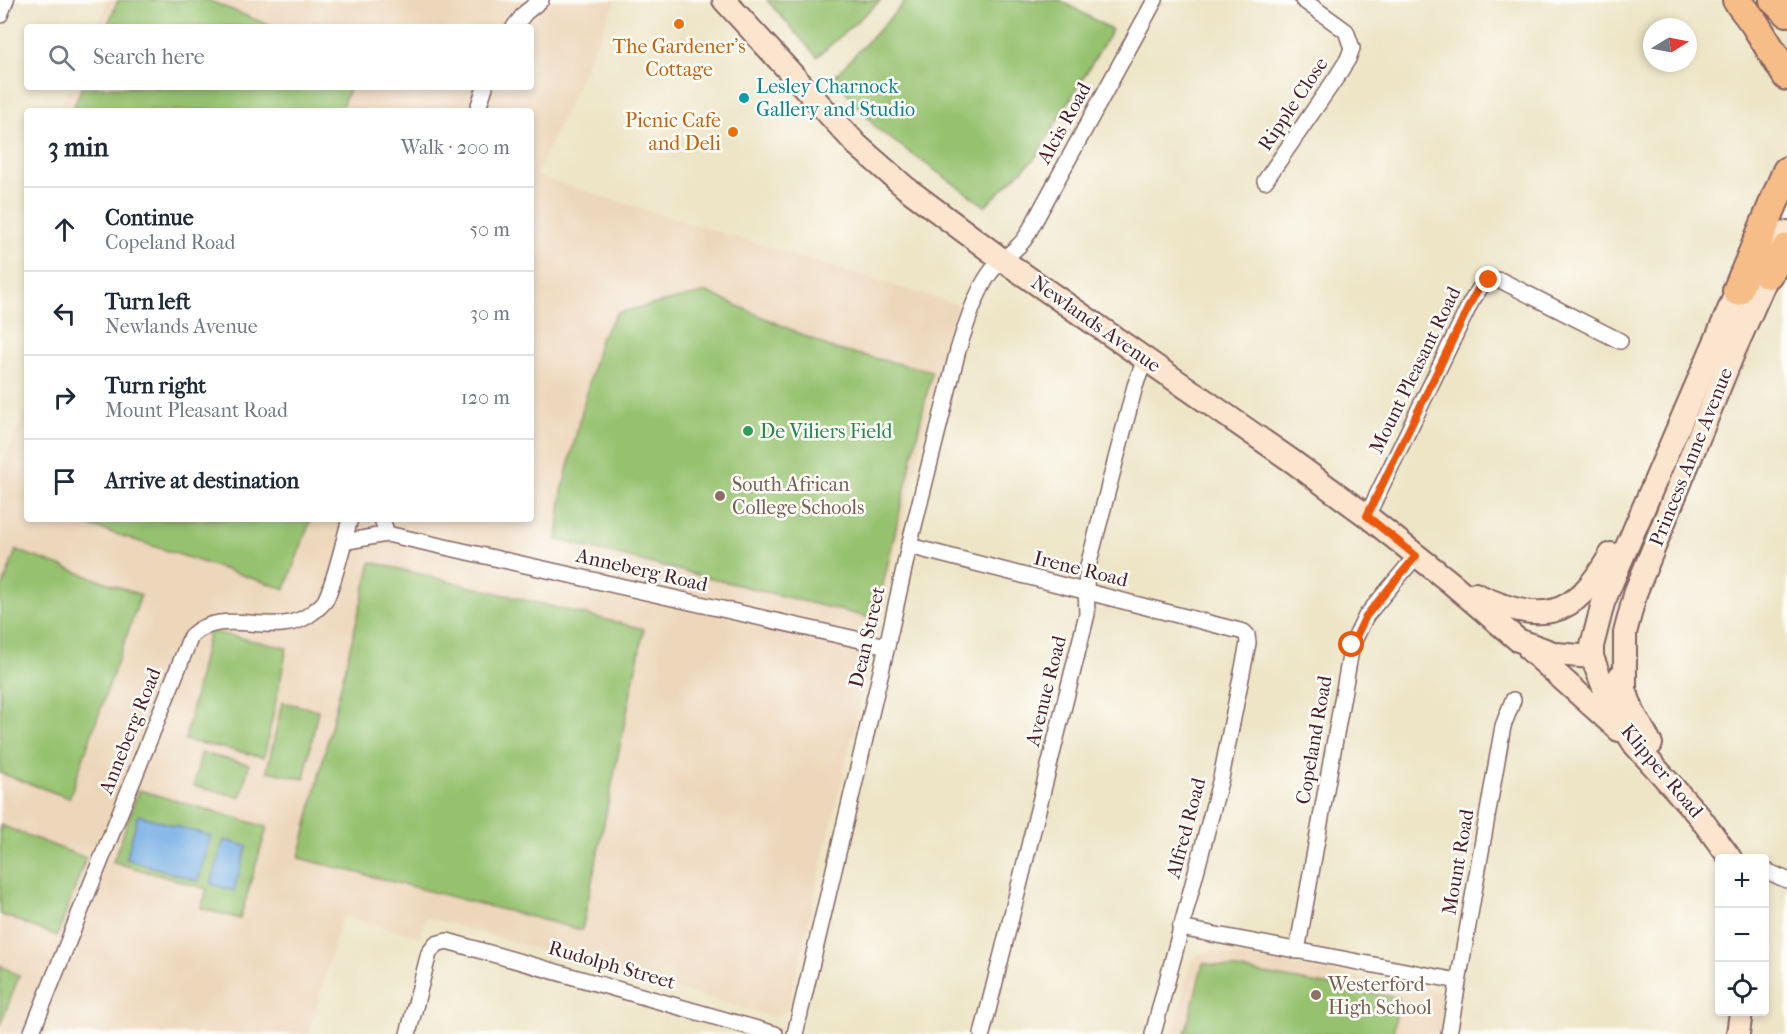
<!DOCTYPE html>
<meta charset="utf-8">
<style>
body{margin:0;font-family:"IM FELL French Canon",serif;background:#f6f6f7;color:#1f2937}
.controls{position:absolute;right:18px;bottom:18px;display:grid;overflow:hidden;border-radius:6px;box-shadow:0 3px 9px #0003}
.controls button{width:54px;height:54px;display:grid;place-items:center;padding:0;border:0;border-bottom:2px solid #e0e1e3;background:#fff;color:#1f2937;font:30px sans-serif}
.compass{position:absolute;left:1643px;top:18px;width:54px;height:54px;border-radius:50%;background:#fff;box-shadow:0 3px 9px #0003;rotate:80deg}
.stop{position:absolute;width:18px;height:18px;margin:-14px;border:4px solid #ea580c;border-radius:50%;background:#fff}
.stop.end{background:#ea580c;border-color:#fff;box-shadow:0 2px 6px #0008}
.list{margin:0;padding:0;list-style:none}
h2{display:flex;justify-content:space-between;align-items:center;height:78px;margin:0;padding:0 24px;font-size:26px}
h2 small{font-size:20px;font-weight:400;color:#747a83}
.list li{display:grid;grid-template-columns:39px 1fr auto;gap:18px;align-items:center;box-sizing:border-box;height:84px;padding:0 24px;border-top:2px solid #e0e1e3}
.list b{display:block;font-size:22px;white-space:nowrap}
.list p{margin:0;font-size:20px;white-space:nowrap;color:#747a83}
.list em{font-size:20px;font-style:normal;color:#747a83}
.icon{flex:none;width:33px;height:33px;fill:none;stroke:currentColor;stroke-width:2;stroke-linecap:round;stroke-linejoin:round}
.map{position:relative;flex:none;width:1787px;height:1034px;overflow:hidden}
.search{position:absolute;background:#fff;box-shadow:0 3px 9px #0003;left:24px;top:24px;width:510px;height:66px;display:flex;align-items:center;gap:15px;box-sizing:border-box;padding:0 21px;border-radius:6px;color:#747a83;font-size:22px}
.panel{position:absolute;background:#fff;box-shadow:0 3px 9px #0003;left:24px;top:108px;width:510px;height:414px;border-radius:6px}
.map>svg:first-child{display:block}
.built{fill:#edd7bb}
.green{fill:#96c26f;stroke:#70704d;stroke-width:1.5}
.water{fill:#75afe5;stroke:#606788;stroke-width:1.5}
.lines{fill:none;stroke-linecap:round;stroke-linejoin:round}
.minor-casing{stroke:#836462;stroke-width:18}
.secondary-casing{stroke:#836462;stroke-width:26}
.motorway-casing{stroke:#836462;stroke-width:32}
.minor{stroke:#fff;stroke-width:15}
.secondary{stroke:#fce5cf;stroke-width:22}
.motorway{stroke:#f7bd88;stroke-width:28}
.route{stroke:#ea580c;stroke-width:8}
.food-dot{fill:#e8710a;stroke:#fdfcf7;stroke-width:2}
.culture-dot{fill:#0f9aa8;stroke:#fdfcf7;stroke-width:2}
.leisure-dot{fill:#2e9e5b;stroke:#fdfcf7;stroke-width:2}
.education-dot{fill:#8d6e63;stroke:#fdfcf7;stroke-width:2}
.labels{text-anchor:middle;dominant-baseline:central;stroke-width:5;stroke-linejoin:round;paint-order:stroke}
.food-label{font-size:20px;fill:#c56008;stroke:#fdfcf7}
.culture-label{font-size:20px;fill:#0d838f;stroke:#fdfcf7;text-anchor:start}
.street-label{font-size:20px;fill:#4a1f2b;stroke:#fdfcf7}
.leisure-label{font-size:20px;fill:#27864d;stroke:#fdfcf7;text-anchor:start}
.education-label{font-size:20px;fill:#785e54;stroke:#fdfcf7;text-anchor:start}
</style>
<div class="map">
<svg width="1787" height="1034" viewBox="0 0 1787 1034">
<rect width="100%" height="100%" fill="#fdfcf7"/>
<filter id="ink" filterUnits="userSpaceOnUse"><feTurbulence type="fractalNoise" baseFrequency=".0167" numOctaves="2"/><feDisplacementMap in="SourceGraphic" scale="12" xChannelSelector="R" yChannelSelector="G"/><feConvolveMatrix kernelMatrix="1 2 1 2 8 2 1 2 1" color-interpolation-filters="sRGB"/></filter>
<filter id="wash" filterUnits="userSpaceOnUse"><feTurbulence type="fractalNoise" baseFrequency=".008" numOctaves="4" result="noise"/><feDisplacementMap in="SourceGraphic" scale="24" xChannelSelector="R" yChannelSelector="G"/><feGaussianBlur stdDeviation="1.35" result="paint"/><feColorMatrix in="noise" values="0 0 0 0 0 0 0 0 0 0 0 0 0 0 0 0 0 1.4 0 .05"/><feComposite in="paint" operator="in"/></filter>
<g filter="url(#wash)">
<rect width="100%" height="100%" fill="#eee5c7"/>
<g class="built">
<polygon points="108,0 616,0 536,176 958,305 947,336 788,1008 781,1015 772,1017 426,917 420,937 342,916 309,1034 0,1034 0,472 27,406 27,519 531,519 531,111 58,111 69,87 531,87 531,27 96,27"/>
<polygon points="1209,951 1447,992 1452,999 1449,1034 1174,1034 1190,964 1199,954"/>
</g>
<g class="green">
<polygon points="118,0 208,0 273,27 107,27"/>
<polygon points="767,0 881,0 817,57"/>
<polygon points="907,0 1060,0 1112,30 1035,158 985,206 877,129 834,77"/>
<polygon points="82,87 350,87 340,111 72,111"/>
<polygon points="707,292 834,349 932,371 875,619 557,540 562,491 600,339 617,313"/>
<polygon points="70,519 311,519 285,589"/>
<polygon points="16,550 141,595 69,798 0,773 0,594"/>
<polygon points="371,562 644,629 582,930 299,858"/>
<polygon points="209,631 287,648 264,757 185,740"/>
<polygon points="282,702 318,710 304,779 267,771"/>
<polygon points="201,753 249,764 241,797 194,786"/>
<polygon points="139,790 267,827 240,919 201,908 207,889 113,862"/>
<polygon points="0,825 86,858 57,936 0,914"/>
<polygon points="1203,963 1399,998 1393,1034 1185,1034"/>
<polygon points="0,965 19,976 0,1026"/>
</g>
<g class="water">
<polygon points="138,815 211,836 198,881 126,859"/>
<polygon points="224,840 247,846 234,891 211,884"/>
</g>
</g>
<g filter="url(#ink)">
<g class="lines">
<g class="minor-casing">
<g id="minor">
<polyline points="0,15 6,0"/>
<polyline points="514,27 525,13 541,0"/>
<polyline points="477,111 485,87"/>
<polyline points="1265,181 1336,78 1348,59 1352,48 1346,31 1303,0"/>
<polyline points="1367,516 1471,302 1484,282 1495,280 1502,281 1620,341"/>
<polyline points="382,519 387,534"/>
<polyline points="344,542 387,534 887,646"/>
<polyline points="909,546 1244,632 1247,635 1248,643 1221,778 1153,1034"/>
<polyline points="1764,870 1787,880"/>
<polyline points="1180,928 1458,981"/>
<polyline points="1297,951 1352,645 1366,616 1416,556"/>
<path d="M31,1034L191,636C224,604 278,642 313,612C318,608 324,604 326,599C336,577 343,543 350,519"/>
<polyline points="408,1034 429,953 436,944 447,941 775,1034"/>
<path d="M795,1034L887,646L909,546L958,350C965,328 976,292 990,273C1000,259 1016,252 1026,237L1155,0"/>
<polyline points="982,1034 1087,614 1086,586 1088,566 1135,386 1145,359"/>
<polyline points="1449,1034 1503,726 1513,700"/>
</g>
</g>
<g class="secondary-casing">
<g id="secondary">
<polyline points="724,0 857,145 906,188 1004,261 1292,461 1367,516 1450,582 1518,640 1556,654 1592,657"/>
<path d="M1475,594C1542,625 1573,620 1611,554"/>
<polyline points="1530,650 1619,730"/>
<polyline points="1620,676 1633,712 1651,744"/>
<polyline points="1625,689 1625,633 1636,591 1734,351 1787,232"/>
<polyline points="1730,858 1699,816 1635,745 1619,720 1606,693 1592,657 1592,646 1603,603 1613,579 1737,291 1745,277"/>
<polyline points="1738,1034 1741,1012"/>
</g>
</g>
<g class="motorway-casing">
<g id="motorway">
<polyline points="1737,0 1755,24 1787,76"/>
<polyline points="1774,0 1787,12"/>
<polyline points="1768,274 1787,248"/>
<polyline points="1737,291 1787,171"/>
</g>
</g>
<use href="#minor" class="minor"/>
<use href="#secondary" class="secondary"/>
<use href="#motorway" class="motorway"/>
</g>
</g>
<g class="lines" filter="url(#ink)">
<polyline class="route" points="1352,645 1366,616 1416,556 1367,516 1471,302 1479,287 1489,280"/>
</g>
<g class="food-dot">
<circle cx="679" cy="24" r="6"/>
<circle cx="733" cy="132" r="6"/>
</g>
<circle class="culture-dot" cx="744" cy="98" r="6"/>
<circle class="leisure-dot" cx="748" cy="431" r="6"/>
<g class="education-dot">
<circle cx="720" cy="496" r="6"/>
<circle cx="1316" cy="995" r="6"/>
</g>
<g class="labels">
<g class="food-label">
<text x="679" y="46">The Gardener's<tspan x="679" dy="23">Cottage</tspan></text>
<text x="721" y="120" text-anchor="end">Picnic Cafe<tspan x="721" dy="23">and Deli</tspan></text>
</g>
<g class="culture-label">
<text x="756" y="86">Lesley Charnock<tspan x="756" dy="23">Gallery and Studio</tspan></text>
</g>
<g class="street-label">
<text transform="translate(1293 104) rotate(-56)">Ripple Close</text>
<text transform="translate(1064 123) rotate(-61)">Alcis Road</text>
<text transform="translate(1096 324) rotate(35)">Newlands Avenue</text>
<text transform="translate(1415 370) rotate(-64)">Mount Pleasant Road</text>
<text transform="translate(1691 457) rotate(-68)">Princess Anne Avenue</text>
<text transform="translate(1081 569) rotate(14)">Irene Road</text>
<text transform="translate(642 570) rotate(13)">Anneberg Road</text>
<text transform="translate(867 637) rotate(-77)">Dean Street</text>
<text transform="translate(1046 691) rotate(-76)">Avenue Road</text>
<text transform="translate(130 731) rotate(-68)">Anneberg Road</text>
<text transform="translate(1314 740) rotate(-80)">Copeland Road</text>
<text transform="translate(1662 771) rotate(50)">Klipper Road</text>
<text transform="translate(1186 828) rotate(-75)">Alfred Road</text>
<text transform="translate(1458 862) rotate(-80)">Mount Road</text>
<text transform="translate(612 965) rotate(16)">Rudolph Street</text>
</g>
<g class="leisure-label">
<text x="760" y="431">De Viliers Field</text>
</g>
<g class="education-label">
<text x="732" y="484">South African<tspan x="732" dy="23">College Schools</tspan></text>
<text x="1328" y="984">Westerford<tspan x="1328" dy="23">High School</tspan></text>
</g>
</g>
</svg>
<div class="controls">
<button>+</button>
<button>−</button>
<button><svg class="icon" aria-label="locate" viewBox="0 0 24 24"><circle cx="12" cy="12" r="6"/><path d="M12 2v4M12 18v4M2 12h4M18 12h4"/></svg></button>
</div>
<svg class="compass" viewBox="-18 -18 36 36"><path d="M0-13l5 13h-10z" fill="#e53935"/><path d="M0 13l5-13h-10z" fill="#747a83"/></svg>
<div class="stop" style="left:1352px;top:645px"></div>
<div class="stop end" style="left:1489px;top:280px"></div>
<div class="search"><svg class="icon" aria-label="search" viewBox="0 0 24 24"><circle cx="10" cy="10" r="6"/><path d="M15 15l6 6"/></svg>Search here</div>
<section class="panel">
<h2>3 min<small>Walk · 200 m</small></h2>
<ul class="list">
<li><svg class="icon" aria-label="ahead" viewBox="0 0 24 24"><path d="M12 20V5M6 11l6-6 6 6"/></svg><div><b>Continue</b><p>Copeland Road</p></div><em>50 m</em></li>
<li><svg class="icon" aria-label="left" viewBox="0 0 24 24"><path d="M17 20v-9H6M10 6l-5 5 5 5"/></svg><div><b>Turn left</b><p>Newlands Avenue</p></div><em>30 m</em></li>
<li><svg class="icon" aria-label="right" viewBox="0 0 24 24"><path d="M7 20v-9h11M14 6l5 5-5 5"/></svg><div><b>Turn right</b><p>Mount Pleasant Road</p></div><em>120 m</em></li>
<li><svg class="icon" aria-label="arrive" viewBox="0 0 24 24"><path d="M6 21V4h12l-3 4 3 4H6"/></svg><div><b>Arrive at destination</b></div></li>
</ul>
</section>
</div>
